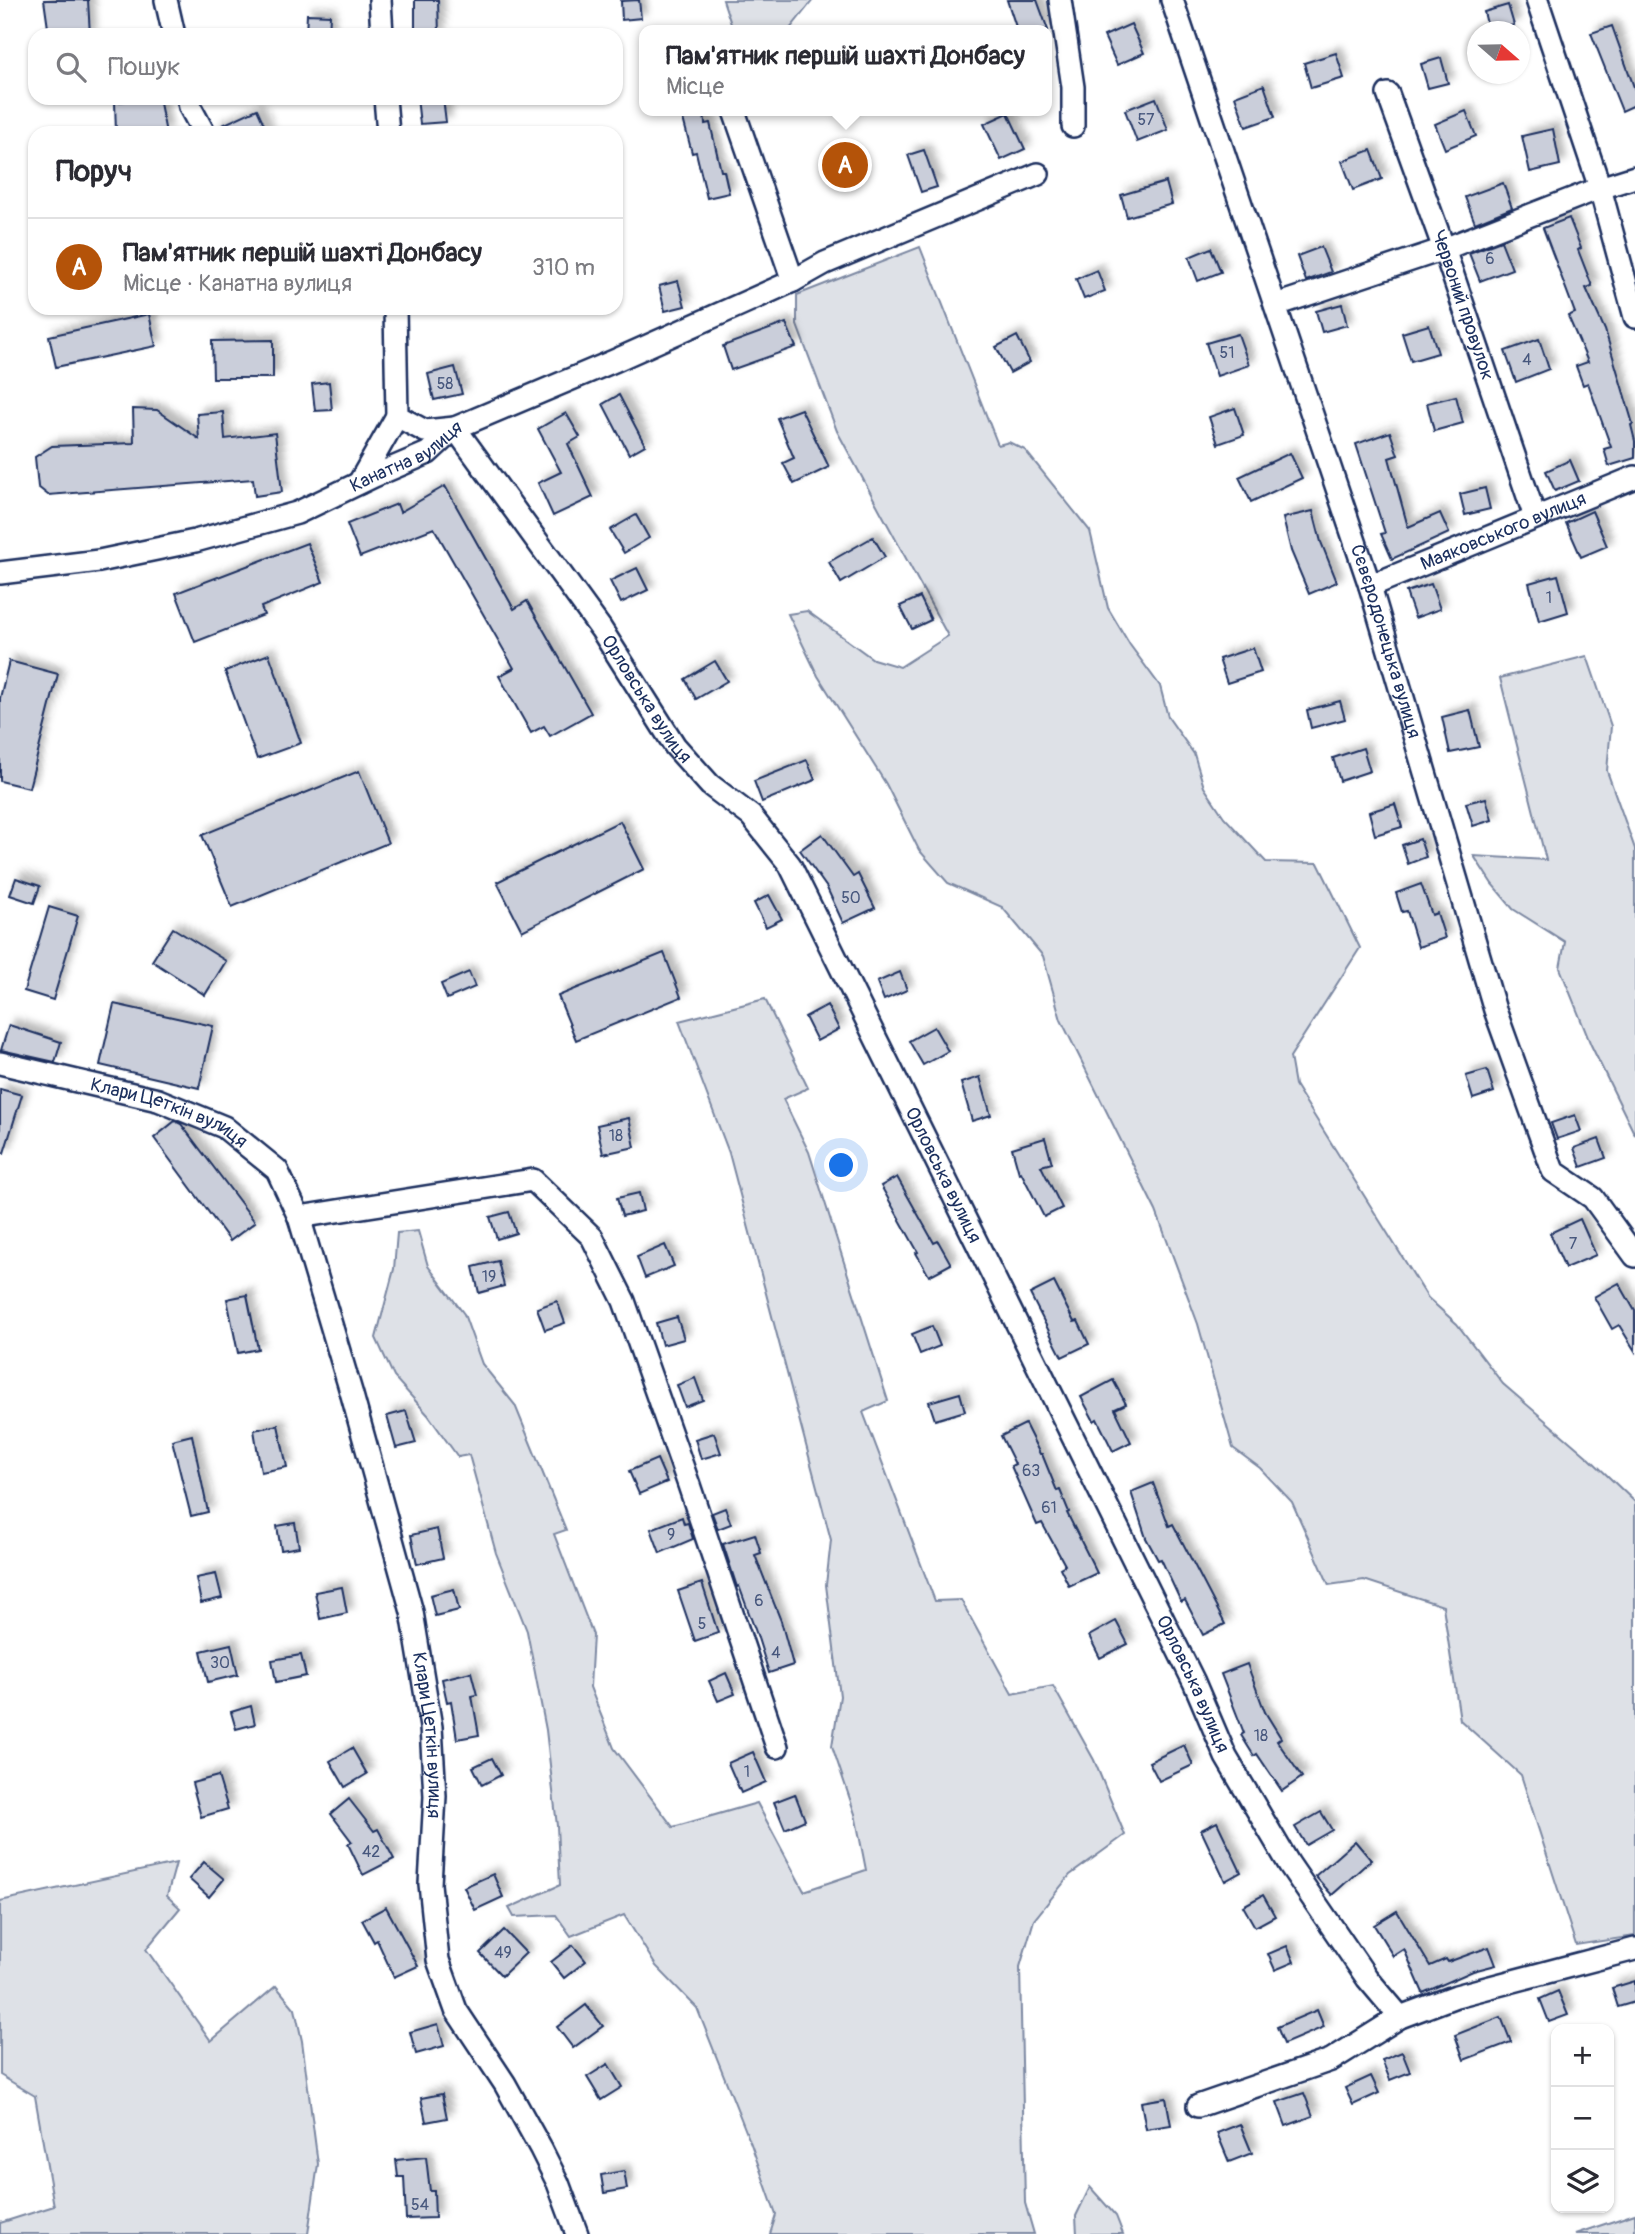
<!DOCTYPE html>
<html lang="uk">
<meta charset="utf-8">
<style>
body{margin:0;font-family:Pangolin,sans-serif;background:#f7f7f7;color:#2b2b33}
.controls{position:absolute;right:21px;bottom:21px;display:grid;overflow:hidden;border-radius:14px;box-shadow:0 2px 5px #0004}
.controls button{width:63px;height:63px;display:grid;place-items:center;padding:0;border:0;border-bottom:2px solid #e1e1e2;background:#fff;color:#2b2b33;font:35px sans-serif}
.compass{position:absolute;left:1467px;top:21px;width:63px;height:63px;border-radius:50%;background:#fff;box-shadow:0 2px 5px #0004;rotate:110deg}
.you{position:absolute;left:842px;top:1166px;width:24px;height:24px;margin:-18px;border:5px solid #fff;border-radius:50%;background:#1a73e8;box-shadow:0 0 0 10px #1a73e833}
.badge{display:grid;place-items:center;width:46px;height:46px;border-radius:50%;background:#b45309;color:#fff;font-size:23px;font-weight:700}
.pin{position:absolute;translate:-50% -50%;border:4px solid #fff;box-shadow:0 2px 7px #0006}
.popup{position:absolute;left:639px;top:25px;width:413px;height:91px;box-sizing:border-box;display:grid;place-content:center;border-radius:14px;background:#fff;filter:drop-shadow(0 2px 5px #0005);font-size:23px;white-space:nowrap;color:#7c7c81}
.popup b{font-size:26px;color:#2b2b33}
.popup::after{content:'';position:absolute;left:50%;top:100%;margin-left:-14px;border:14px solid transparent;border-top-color:#fff}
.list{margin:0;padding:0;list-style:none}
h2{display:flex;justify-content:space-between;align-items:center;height:91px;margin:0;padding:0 28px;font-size:30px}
h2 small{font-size:23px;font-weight:400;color:#7c7c81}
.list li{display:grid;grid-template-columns:46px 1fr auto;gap:21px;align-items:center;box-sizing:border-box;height:98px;padding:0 28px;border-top:2px solid #e1e1e2}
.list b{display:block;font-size:26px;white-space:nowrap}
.list p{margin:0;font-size:23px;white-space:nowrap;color:#7c7c81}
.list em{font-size:23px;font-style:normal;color:#7c7c81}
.icon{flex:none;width:38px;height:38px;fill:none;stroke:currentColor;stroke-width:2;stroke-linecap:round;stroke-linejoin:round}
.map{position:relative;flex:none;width:1635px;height:2234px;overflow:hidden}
.search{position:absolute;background:#fff;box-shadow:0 2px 5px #0004;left:28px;top:28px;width:595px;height:77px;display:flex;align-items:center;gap:18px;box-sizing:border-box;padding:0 24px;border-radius:21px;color:#7c7c81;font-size:26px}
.panel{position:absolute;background:#fff;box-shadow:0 2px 5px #0004;left:28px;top:126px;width:595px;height:189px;border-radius:21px}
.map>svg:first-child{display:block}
.green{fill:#dee1e7;stroke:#7c88a2;stroke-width:2}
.building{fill:#caceda;stroke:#1b2f5e;stroke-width:2;filter:url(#shadow)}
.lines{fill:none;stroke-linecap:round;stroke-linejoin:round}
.minor-casing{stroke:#1b2f5e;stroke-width:26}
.minor{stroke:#fff;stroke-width:21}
.labels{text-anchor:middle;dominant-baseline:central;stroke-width:6;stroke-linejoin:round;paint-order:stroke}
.number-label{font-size:16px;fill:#47577d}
.street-label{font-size:19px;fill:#1b2f5e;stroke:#fff}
</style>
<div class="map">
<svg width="1635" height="2234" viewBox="0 0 1635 2234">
<defs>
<filter id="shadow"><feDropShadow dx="6" dy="-6" stdDeviation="3.5" flood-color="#0004"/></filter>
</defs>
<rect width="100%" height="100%" fill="#fff"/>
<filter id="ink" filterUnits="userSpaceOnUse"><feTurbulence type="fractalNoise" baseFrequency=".0143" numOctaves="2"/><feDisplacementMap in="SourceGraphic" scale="14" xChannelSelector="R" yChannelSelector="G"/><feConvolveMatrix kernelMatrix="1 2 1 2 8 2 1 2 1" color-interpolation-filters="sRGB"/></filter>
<g filter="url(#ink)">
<g class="green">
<polygon points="723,0 813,0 789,30 733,30"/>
<polygon points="920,247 998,445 1009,442 1025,450 1090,531 1108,608 1130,645 1160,686 1168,717 1194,754 1204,787 1224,817 1266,862 1318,863 1360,948 1290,1057 1295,1085 1428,1298 1457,1324 1503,1384 1590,1459 1635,1502 1635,1936 1576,1945 1521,1775 1460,1720 1443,1606 1364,1580 1329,1585 1292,1502 1260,1468 1233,1448 1198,1324 1156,1211 1061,1020 1043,956 1002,907 948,883 919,850 886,784 818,676 788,614 807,611 873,659 900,667 948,636 837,431 797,325 797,295"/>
<polygon points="1587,656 1611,726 1607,771 1635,849 1635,1135 1591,1045 1560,968 1565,942 1513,909 1492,884 1474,856 1546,860 1500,678"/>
<polygon points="765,999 808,1088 783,1099 809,1152 888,1401 863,1412 935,1601 961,1600 1012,1694 1053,1686 1094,1760 1125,1835 1070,1875 1034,1920 1020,1967 1025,2203 1034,2234 770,2234 776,2215 751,2144 697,2008 656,1966 624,1915 571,1936 556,1915 514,1917 509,1908 560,1885 557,1826 546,1730 527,1631 496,1553 469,1455 458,1457 428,1415 394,1377 376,1338 394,1269 397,1233 418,1231 428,1266 464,1314 482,1364 515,1405 566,1530 554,1534 593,1635 590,1687 614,1748 673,1827 757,1803 804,1891 866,1870 855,1814 832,1746 840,1696 826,1585 831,1540 729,1153 679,1021"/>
<polygon points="176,1863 167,1896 180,1908 146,1949 211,2041 276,1986 295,2009 302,2041 318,2164 308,2234 0,2234 0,2223 54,2206 35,2096 0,2075 0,1901"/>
<polygon points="1090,2187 1116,2216 1123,2234 1077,2234 1076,2216"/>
<polygon points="1635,2214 1635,2234 1575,2234"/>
</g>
<g class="building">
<polygon points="44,0 88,0 90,35 49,35"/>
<polygon points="415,0 438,0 439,35 415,35"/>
<polygon points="639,0 641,18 622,20 621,1"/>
<polygon points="1007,0 1037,0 1048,30 1017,30"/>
<polygon points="1508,5 1514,25 1489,32 1484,12"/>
<polygon points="307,14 330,15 329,35 306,35"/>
<polygon points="1131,24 1144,53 1117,65 1104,36"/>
<polygon points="1612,26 1635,90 1635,105 1622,111 1591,33"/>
<polygon points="1336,53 1344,78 1311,88 1304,63"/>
<polygon points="1441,58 1448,83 1428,88 1421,64"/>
<polygon points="1264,85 1275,117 1246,127 1235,96"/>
<polygon points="159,98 166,133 116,133 115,102"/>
<polygon points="417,98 443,98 446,122 420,124"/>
<polygon points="1156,98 1168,130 1137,142 1125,110"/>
<polygon points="257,109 268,133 217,133 216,128"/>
<polygon points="681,111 704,111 705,124 710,123 721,171 724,171 729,193 707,198 696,152 692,153"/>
<polygon points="1466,111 1476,136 1445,149 1435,124"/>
<polygon points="1008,113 1025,149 1001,160 984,124"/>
<polygon points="1553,129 1560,165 1530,172 1522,136"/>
<polygon points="924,150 937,187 921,192 908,155"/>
<polygon points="1371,150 1382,179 1353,190 1342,161"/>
<polygon points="1166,182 1172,204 1127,217 1121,195"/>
<polygon points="1503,183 1512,208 1475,223 1465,197"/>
<polygon points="1569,218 1581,248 1578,250 1592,286 1586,288 1605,330 1633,424 1631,425 1635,441 1635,458 1609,466 1604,449 1611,447 1588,383 1583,385 1576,366 1588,362 1568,316 1575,313 1543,228"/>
<polygon points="1501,241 1512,269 1480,281 1469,253"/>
<polygon points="1321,247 1331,272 1306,281 1297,256"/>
<polygon points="1211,248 1221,272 1198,281 1189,257"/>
<polygon points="1097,270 1105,291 1084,299 1076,279"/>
<polygon points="678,281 685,306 665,311 659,286"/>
<polygon points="1342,304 1347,325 1322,332 1316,311"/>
<polygon points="149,314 156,346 56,367 49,336"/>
<polygon points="786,323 796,347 731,370 723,346"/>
<polygon points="1429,325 1438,353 1411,361 1402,333"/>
<polygon points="1238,334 1249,365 1217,376 1206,343"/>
<polygon points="1017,336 1030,362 1010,373 996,347"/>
<polygon points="1539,339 1549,369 1516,382 1505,351"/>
<polygon points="273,340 273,378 213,378 212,341"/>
<polygon points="455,367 462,394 434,400 428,374"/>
<polygon points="329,382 332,410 315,411 312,384"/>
<polygon points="619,395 645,445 629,454 603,404"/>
<polygon points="1456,396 1463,423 1434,431 1427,403"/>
<polygon points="1235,408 1244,435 1218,444 1209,417"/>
<polygon points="133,409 157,410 199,439 197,414 223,412 225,439 275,433 282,492 255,496 253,479 48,495 38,487 35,457 52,446 134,443"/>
<polygon points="801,409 829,467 794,484 783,463 794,458 777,418"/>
<polygon points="566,413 580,437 568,444 593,497 553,516 538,483 561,472 538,429"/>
<polygon points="1390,432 1398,455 1389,458 1408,527 1440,513 1449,533 1392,559 1381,534 1385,533 1356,444"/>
<polygon points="1290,453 1302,478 1251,502 1239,477"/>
<polygon points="1570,460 1579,481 1555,491 1546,471"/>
<polygon points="445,486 514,609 527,601 591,713 550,736 544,726 531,733 499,676 514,668 434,528 360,557 347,524 397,504 400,512"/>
<polygon points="1485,488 1490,509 1465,515 1460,494"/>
<polygon points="1313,511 1321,542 1337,582 1309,594 1291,551 1283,518"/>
<polygon points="1592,511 1607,546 1581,557 1566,523"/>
<polygon points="636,515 649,538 624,553 610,530"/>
<polygon points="873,537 885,557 841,583 829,562"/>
<polygon points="307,543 323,582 261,607 264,615 195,642 176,593"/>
<polygon points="637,568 648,590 621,603 610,581"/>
<polygon points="1558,575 1568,612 1539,621 1529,583"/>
<polygon points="1431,584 1440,609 1415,618 1406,592"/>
<polygon points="920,597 931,620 912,629 900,606"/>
<polygon points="1253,648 1261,672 1227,683 1219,659"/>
<polygon points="269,654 301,743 257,759 225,671"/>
<polygon points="9,661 58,674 29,788 0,781 0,698"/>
<polygon points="715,661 727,681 696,699 685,679"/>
<polygon points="1340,701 1345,719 1311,728 1307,710"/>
<polygon points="1470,710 1479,747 1450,753 1442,717"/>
<polygon points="1363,748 1370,771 1340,781 1333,758"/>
<polygon points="807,760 815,780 762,802 754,781"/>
<polygon points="359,771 388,843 232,907 202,835"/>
<polygon points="1486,798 1492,820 1473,826 1466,803"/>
<polygon points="1395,804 1402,827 1375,835 1369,812"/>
<polygon points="620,821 644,869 522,931 497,882"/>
<polygon points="822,834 853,877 858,874 875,908 843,923 827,888 800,850"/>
<polygon points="1420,839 1426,857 1408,864 1402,845"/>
<polygon points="16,878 40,886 34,903 10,895"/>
<polygon points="1421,884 1432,915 1437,913 1445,938 1418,947 1407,911 1402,912 1396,893"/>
<polygon points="769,895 782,919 766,927 754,903"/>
<polygon points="49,907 78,916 53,1000 24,991"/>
<polygon points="173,928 226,961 205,995 152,961"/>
<polygon points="664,953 681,997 576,1040 558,996"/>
<polygon points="469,972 475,987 447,999 441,984"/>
<polygon points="900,972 907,990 884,1000 877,982"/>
<polygon points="114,1004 213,1026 199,1088 100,1065"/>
<polygon points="827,1005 839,1029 817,1041 805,1017"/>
<polygon points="9,1025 61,1042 55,1062 1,1050"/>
<polygon points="934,1027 948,1051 923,1065 909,1041"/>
<polygon points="1487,1070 1494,1092 1473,1099 1466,1076"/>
<polygon points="980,1077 991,1115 972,1121 961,1083"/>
<polygon points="0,1089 22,1095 4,1153 0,1152"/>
<polygon points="1575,1115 1581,1131 1557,1139 1551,1123"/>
<polygon points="629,1118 635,1147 603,1154 597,1125"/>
<polygon points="175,1121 181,1124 255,1222 230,1241 154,1138"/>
<polygon points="1045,1138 1052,1163 1041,1166 1062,1208 1044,1217 1021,1172 1019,1173 1012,1148"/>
<polygon points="1599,1139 1606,1158 1581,1167 1574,1148"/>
<polygon points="897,1177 934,1243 938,1241 951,1264 929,1276 916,1253 918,1252 881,1186"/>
<polygon points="639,1193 643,1211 622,1216 617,1198"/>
<polygon points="509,1212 516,1233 497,1239 490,1217"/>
<polygon points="1580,1219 1596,1255 1565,1268 1550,1233"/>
<polygon points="665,1245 674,1266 645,1278 637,1257"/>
<polygon points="498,1261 504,1286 479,1293 473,1267"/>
<polygon points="1054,1282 1074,1322 1078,1321 1089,1344 1062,1357 1030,1294"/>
<polygon points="1619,1283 1635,1311 1635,1351 1619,1325 1612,1329 1594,1297"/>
<polygon points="247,1295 258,1349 238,1353 227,1299"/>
<polygon points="557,1301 565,1323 545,1330 537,1308"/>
<polygon points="677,1317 684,1339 662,1345 656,1323"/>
<polygon points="932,1326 940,1346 920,1354 912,1334"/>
<polygon points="695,1378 703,1400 685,1407 677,1385"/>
<polygon points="1113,1380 1126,1404 1115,1409 1131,1442 1113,1451 1097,1419 1094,1421 1081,1397"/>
<polygon points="960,1393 965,1411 935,1420 929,1402"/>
<polygon points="406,1411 416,1443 396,1448 387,1416"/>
<polygon points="1025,1424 1040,1454 1042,1454 1057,1491 1060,1490 1069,1512 1067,1513 1097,1573 1069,1586 1060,1568 1065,1565 1042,1523 1037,1525 1011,1466 1015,1464 1001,1436"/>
<polygon points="278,1425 287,1467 261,1472 254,1430"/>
<polygon points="714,1433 721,1453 701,1459 695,1439"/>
<polygon points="192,1435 208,1512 191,1516 172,1440"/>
<polygon points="657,1459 667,1482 639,1494 629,1471"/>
<polygon points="1153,1483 1169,1526 1173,1524 1225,1624 1203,1635 1185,1600 1181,1602 1161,1559 1158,1560 1146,1538 1131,1492"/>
<polygon points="725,1508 731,1524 718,1529 712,1513"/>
<polygon points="682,1517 684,1524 688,1523 693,1539 660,1553 651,1529"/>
<polygon points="295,1523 299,1547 281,1550 277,1526"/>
<polygon points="437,1529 443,1558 417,1564 411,1535"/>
<polygon points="755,1534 761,1553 755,1555 781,1621 793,1665 769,1673 757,1635 739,1586 737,1587 723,1544"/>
<polygon points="216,1574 222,1598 201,1603 196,1578"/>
<polygon points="702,1583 718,1633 695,1641 678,1591"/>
<polygon points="342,1587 347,1613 320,1619 315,1592"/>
<polygon points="454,1589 459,1610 435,1616 430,1595"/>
<polygon points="1116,1621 1128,1644 1100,1658 1089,1636"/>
<polygon points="231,1644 238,1675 208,1682 201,1651"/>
<polygon points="301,1655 306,1676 276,1682 272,1660"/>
<polygon points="1247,1664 1265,1712 1281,1738 1277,1741 1302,1777 1282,1791 1257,1754 1254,1756 1241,1735 1244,1733 1221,1674"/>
<polygon points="471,1672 477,1695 472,1696 479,1735 457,1739 451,1701 447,1702 442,1679"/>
<polygon points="726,1673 735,1694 718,1701 709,1681"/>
<polygon points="251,1706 255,1724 236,1729 231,1712"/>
<polygon points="1184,1745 1193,1765 1159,1781 1149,1762"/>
<polygon points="352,1748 367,1774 345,1787 330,1761"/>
<polygon points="753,1752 766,1782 741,1793 728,1763"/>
<polygon points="492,1758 501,1775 482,1785 473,1767"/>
<polygon points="218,1776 228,1809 201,1817 192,1783"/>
<polygon points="795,1794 805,1820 785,1829 774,1802"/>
<polygon points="349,1799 374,1831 378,1829 394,1859 363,1875 348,1844 352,1842 331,1814"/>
<polygon points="1321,1812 1332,1830 1306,1845 1295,1827"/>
<polygon points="1217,1822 1241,1872 1225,1881 1201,1830"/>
<polygon points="1355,1841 1371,1860 1332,1895 1315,1876"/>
<polygon points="204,1862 224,1879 209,1897 189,1879"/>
<polygon points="493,1874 503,1897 475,1910 464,1887"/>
<polygon points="1263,1895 1275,1916 1255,1927 1243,1906"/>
<polygon points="386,1907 418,1966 394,1977 377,1940 374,1942 362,1920"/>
<polygon points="1397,1911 1430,1966 1446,1959 1448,1962 1489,1947 1496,1965 1473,1971 1423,1993 1404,1949 1393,1956 1374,1925"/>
<polygon points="504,1930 526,1953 502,1976 480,1953"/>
<polygon points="573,1945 586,1961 564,1978 551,1962"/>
<polygon points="1287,1946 1294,1962 1275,1970 1268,1954"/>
<polygon points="1635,1981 1635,2002 1618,2007 1612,1988"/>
<polygon points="1558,1991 1568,2015 1549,2022 1540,1999"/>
<polygon points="586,2005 603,2026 573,2048 557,2027"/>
<polygon points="1317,2010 1324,2027 1284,2044 1277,2027"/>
<polygon points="1501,2017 1511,2042 1464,2060 1455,2035"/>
<polygon points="438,2024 444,2046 416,2054 410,2032"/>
<polygon points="1402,2052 1410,2072 1390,2080 1382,2060"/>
<polygon points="608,2064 622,2087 601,2100 587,2077"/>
<polygon points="1371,2076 1379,2093 1353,2105 1345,2088"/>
<polygon points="1304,2093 1313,2116 1286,2126 1277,2102"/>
<polygon points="442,2094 447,2118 426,2122 421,2098"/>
<polygon points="1166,2098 1171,2125 1146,2129 1141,2102"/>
<polygon points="1240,2124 1252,2153 1229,2162 1217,2133"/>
<polygon points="426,2157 430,2191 434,2191 435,2218 406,2219 404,2177 398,2177 396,2160"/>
<polygon points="624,2171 627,2189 604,2193 601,2175"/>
</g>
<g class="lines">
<g class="minor-casing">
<g id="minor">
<polyline points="166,0 174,35"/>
<polyline points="380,0 382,35"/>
<polyline points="1060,0 1073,87 1073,126"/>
<path id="s1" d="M1172,0L1370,586L1495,1010L1553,1171L1593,1198L1635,1256"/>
<polyline points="1537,0 1600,188 1635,317"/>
<path id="s2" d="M1388,94L1444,249L1535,517"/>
<polyline points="188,98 190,107 204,133"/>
<polyline points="385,98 388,133"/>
<polyline points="734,111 793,281"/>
<polyline points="1276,305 1444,249 1600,188 1635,177"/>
<path id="s3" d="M395,308L397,416L425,431L455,428L601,629L675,746L710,785L751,816L790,865L1194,1682L1226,1757L1289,1864L1367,1978L1400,2017"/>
<polyline points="359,483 397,416"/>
<path id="s4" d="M0,573L99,561L195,541L297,513L374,476L428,453L455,428L614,361L793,281L825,263L1038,174"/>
<path id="s5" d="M1370,586L1635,477"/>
<path id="s6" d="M0,1063L158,1100L224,1127L277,1170L299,1217L352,1395L412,1612L431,1727L435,1796L430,1884L438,1960L456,2010L505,2084L541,2149L558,2183L577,2234"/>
<polyline points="299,1217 533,1180 592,1237 624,1301 689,1485 777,1747"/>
<polyline points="1198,2106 1331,2060 1400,2017 1456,1996 1635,1949"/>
</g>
</g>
<use href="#minor" class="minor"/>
</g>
</g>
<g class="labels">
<g class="number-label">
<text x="1146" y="120">57</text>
<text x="1490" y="259">6</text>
<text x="1227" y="353">51</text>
<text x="1527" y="360">4</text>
<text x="445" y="384">58</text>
<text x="1549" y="598">1</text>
<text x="851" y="898">50</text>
<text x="616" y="1136">18</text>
<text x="1573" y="1244">7</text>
<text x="489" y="1277">19</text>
<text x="1031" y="1471">63</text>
<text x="1049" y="1508">61</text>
<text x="671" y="1535">9</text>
<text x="759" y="1601">6</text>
<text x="702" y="1624">5</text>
<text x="776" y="1653">4</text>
<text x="220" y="1663">30</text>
<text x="1261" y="1736">18</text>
<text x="747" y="1772">1</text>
<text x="371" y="1852">42</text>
<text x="503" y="1953">49</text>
<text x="420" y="2205">54</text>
</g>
<g class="street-label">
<text stroke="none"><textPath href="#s2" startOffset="224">Червоний провулок</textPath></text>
<text stroke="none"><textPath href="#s4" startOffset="427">Канатна вулиця</textPath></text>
<text stroke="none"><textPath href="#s5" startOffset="144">Маяковського вулиця</textPath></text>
<text stroke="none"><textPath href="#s1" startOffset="676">Сєвєродонецька вулиця</textPath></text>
<text stroke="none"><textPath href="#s3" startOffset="502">Орловська вулиця</textPath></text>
<text stroke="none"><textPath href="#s6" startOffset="177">Клари Цеткін вулиця</textPath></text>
<text stroke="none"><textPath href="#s3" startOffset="1069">Орловська вулиця</textPath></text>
<text stroke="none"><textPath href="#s3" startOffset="1636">Орловська вулиця</textPath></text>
<text stroke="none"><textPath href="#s6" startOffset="889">Клари Цеткін вулиця</textPath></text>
</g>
</g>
</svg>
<div class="controls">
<button>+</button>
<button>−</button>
<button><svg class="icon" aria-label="layers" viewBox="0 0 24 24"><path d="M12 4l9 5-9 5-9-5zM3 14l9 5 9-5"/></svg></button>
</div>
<svg class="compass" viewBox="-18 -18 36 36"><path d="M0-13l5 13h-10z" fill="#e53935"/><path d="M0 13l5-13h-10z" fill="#7c7c81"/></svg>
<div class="you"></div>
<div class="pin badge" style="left:845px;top:165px">A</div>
<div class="popup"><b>Пам'ятник першій шахті Донбасу</b>Місце</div>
<div class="search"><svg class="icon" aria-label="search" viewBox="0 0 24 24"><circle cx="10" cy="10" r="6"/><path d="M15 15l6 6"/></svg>Пошук</div>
<section class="panel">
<h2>Поруч<small></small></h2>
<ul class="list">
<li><span class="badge">A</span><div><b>Пам'ятник першій шахті Донбасу</b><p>Місце · Канатна вулиця</p></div><em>310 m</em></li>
</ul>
</section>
</div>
